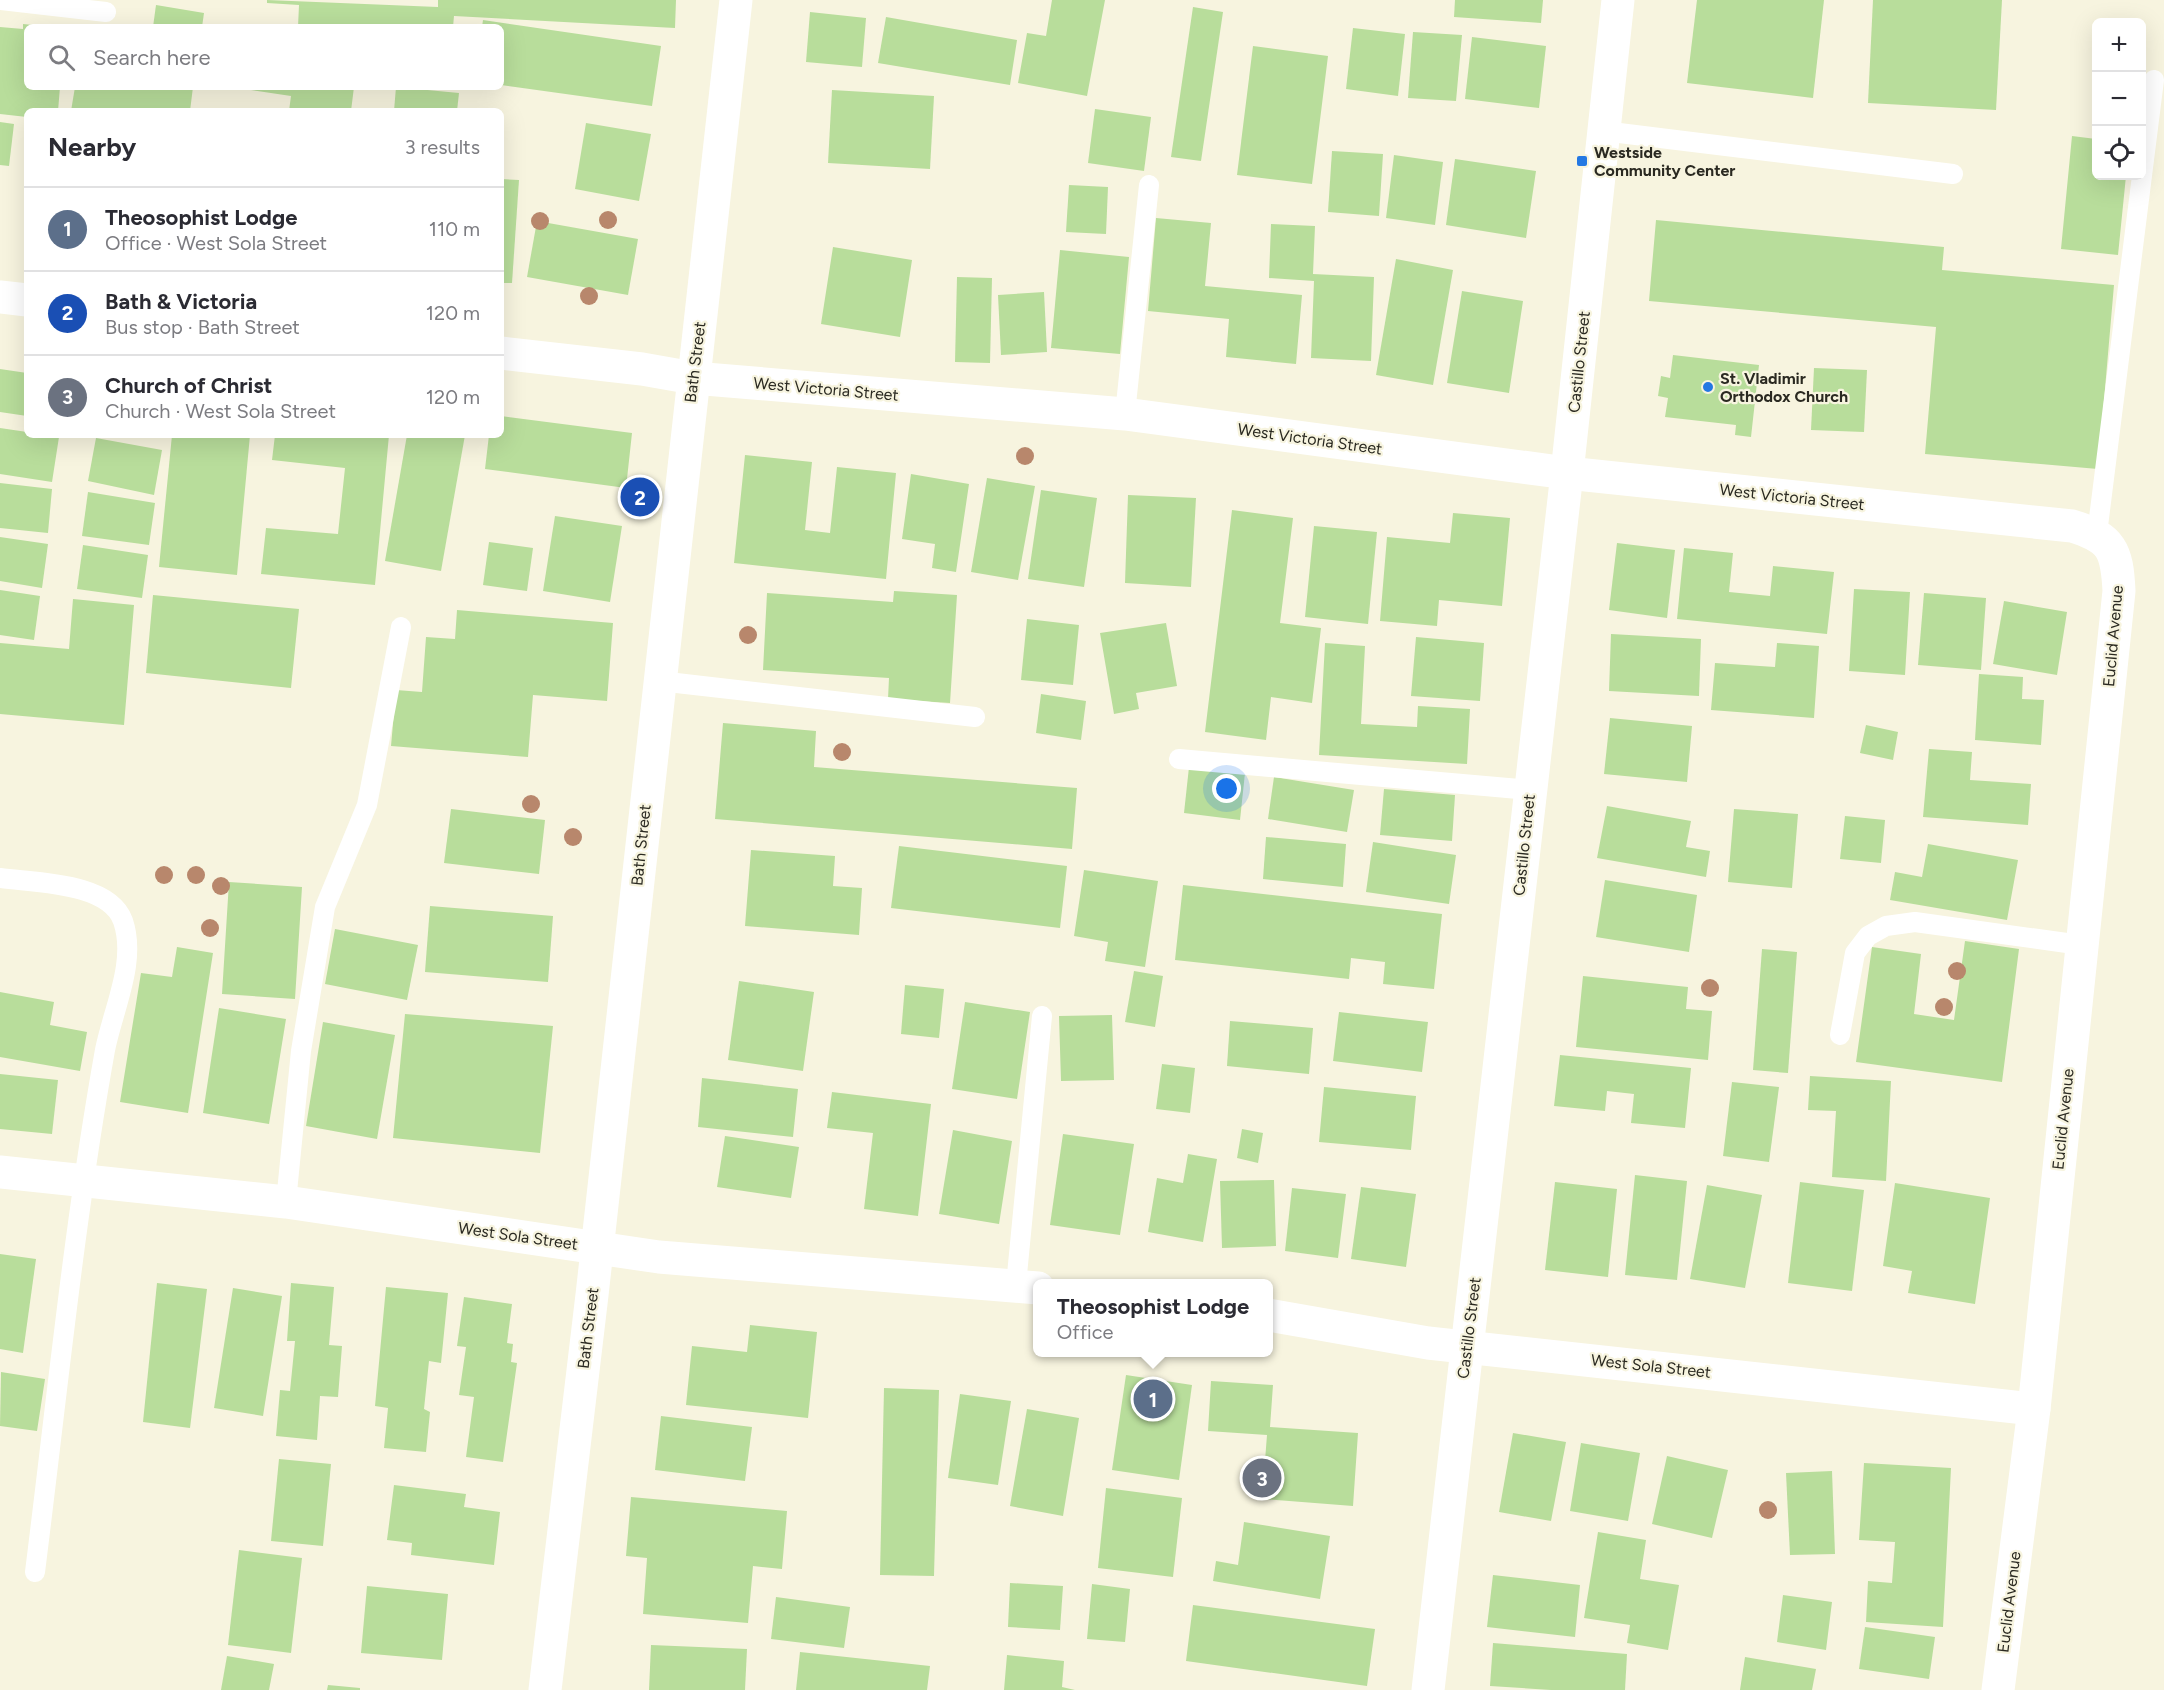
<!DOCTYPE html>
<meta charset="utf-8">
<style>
body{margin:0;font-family:Figtree,sans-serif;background:#f2f2f3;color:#2b2b33}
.controls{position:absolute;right:18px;top:18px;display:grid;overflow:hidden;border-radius:9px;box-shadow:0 6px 24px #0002}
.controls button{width:54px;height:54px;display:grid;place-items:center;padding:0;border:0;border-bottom:2px solid #e1e1e2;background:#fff;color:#2b2b33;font:30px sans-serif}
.you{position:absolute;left:1227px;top:789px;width:21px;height:21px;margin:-15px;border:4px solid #fff;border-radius:50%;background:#1a73e8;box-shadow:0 0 0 9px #1a73e833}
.badge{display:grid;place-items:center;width:39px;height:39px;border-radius:50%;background:#2478e3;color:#fff;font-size:20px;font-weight:700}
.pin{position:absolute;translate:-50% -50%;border:3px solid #fff;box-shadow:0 2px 6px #0006}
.popup{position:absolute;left:1033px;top:1279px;width:240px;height:78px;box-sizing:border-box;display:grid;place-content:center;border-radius:9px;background:#fff;filter:drop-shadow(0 2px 4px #0005);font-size:20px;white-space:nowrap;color:#7c7c81}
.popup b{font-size:22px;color:#2b2b33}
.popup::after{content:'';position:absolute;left:50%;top:100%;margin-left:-12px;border:12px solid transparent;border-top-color:#fff}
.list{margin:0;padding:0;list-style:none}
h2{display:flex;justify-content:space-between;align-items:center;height:78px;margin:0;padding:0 24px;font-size:26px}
h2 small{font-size:20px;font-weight:400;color:#7c7c81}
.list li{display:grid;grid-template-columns:39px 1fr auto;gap:18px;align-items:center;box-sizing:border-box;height:84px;padding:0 24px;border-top:2px solid #e1e1e2}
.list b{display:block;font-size:22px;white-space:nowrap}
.list p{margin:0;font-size:20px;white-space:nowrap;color:#7c7c81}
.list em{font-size:20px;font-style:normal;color:#7c7c81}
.icon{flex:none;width:33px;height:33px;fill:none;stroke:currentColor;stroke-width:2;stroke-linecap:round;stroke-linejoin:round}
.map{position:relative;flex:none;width:2164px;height:1690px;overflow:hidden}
.search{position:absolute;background:#fff;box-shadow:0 6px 24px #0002;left:24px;top:24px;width:480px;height:66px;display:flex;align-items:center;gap:15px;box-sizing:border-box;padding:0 21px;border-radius:9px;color:#7c7c81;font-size:22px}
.panel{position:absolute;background:#fff;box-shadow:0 6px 24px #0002;left:24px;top:108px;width:480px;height:330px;border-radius:9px}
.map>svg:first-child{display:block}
.building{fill:#b8dd9b}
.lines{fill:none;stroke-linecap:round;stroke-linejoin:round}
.lane{stroke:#fff;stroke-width:20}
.street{stroke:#fff;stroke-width:33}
.tree{fill:#b8876c}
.poi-dot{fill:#2478e3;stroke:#f7f4df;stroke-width:2}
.labels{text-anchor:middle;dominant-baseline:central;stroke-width:4.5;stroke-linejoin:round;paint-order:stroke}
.poi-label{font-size:16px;font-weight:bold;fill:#2a2921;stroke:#f7f4df;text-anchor:start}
.street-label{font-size:16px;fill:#2a2921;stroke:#f7f4df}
</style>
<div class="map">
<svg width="2164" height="1690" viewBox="0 0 2164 1690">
<rect width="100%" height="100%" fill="#f7f4df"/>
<g class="building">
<polygon points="267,0 438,7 438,0 676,0 675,28 454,16 453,27 298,27 299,5 267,3"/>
<polygon points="1052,0 1105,0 1087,96 1018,83 1027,33 1046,36"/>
<polygon points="1455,0 1543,0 1541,23 1454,17"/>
<polygon points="1697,0 1824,0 1813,98 1687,83"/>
<polygon points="1873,0 2002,0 1996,110 1868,103"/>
<polygon points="156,5 204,13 202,27 153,27"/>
<polygon points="1193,7 1223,12 1201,161 1171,157"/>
<polygon points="810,12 866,18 862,67 806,62"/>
<polygon points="886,17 1017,40 1010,85 878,63"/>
<polygon points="483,20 661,46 652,106 501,85 501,27 482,27"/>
<polygon points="23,24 33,25 27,27 27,87 60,87 58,111 27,111 27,117 0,114 0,27 23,29"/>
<polygon points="1353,28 1405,34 1398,96 1346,89"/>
<polygon points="1413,32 1462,35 1456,101 1408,98"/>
<polygon points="1472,37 1546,46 1539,108 1465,99"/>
<polygon points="1253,46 1328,56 1312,184 1237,175"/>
<polygon points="75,87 193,87 190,111 71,111"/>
<polygon points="231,87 354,87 351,111 289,111 291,96"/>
<polygon points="396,87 459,93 457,111 394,111"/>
<polygon points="832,90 934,96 930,169 828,163"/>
<polygon points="1095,109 1151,117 1144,171 1088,163"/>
<polygon points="0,122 14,124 9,166 0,165"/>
<polygon points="586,123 651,134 639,201 575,189"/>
<polygon points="2072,136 2096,139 2096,176 2126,176 2118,255 2061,249"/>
<polygon points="1332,151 1383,154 1379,216 1328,212"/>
<polygon points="1394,155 1443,162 1435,225 1386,218"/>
<polygon points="1455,159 1536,171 1526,238 1446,225"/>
<polygon points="501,179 519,180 512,283 501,283"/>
<polygon points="1069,185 1108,187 1106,234 1066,232"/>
<polygon points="1156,218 1211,223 1205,286 1302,295 1296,364 1226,357 1229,319 1148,311"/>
<polygon points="1656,220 1944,247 1942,270 2114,285 2098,469 1925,454 1936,327 1649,301"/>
<polygon points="537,221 638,239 628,295 527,277"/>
<polygon points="1271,224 1315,226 1313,274 1374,277 1371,361 1311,358 1314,281 1269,278"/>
<polygon points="833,247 912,260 900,337 821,324"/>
<polygon points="1060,250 1129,257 1120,354 1051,348"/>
<polygon points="1396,259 1453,270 1433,385 1376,375"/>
<polygon points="957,277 992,278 990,363 955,362"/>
<polygon points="1462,291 1523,301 1509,393 1447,383"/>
<polygon points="1044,292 1047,352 1001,355 998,295"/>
<polygon points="1673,355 1759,365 1751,437 1735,435 1736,425 1665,417 1668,398 1658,396 1661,376 1670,378"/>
<polygon points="1814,368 1867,370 1864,432 1811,430"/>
<polygon points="0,369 27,373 27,416 0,412"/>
<polygon points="501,416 632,433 626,488 485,469 489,435 501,435"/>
<polygon points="0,428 27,432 27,435 59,437 52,482 0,474"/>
<polygon points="172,435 250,435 237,575 159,567"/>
<polygon points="275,435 389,435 375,585 261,574 266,528 338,534 345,468 272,460"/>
<polygon points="407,435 465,435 441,571 385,561"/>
<polygon points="96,438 162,450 154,495 88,481"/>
<polygon points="745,455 812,462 805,530 830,533 837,467 896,473 886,579 734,563"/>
<polygon points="911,474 969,484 956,572 932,568 935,544 902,539"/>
<polygon points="987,478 1035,486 1018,580 971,572"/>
<polygon points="0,483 52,489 48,533 0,528"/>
<polygon points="1041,490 1097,498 1084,587 1028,579"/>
<polygon points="88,492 155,503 149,545 82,536"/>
<polygon points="1128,495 1196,498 1191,587 1125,583"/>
<polygon points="1232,510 1293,518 1280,623 1321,628 1312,703 1271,697 1266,740 1205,732"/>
<polygon points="1453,513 1510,518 1502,606 1439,600 1437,626 1380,621 1387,537 1450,543"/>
<polygon points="555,516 622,526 610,602 543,591"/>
<polygon points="1314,526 1377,532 1368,624 1305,617"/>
<polygon points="0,537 48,544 42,588 0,581"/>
<polygon points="489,542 533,548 527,591 483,585"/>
<polygon points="1617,543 1675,550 1667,618 1609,610"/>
<polygon points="83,545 148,555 142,598 77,589"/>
<polygon points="1684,548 1733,553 1729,592 1770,596 1773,566 1834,572 1827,634 1677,619"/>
<polygon points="1854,589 1910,592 1905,675 1849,671"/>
<polygon points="0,590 40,596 34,640 0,635"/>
<polygon points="894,591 957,595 950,703 888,699 889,678 763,670 767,593 893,602"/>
<polygon points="1924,593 1986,598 1981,670 1918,665"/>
<polygon points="153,595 299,609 291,688 146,673"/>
<polygon points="73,599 134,605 124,725 0,714 0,643 69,649"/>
<polygon points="2004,601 2067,612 2057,675 1993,664"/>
<polygon points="457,610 613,623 607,701 533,695 528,757 391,746 396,690 422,692 426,637 455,639"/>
<polygon points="1027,619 1079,625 1073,685 1021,680"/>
<polygon points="1166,623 1177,686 1136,693 1139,709 1114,714 1100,633"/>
<polygon points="1611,634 1701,639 1699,696 1609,691"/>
<polygon points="1416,637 1484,643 1480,701 1411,696"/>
<polygon points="1325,643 1365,646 1361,724 1417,727 1418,706 1470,709 1467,764 1319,755"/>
<polygon points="1777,643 1819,646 1814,718 1711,710 1715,663 1775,667"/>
<polygon points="1979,674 2023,677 2022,699 2044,700 2041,745 1975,740"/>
<polygon points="1041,694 1086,701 1081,740 1036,733"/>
<polygon points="1610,718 1692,726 1687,782 1604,774"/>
<polygon points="723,723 816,731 814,767 1077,788 1072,849 715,819"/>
<polygon points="1866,725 1898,732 1893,760 1860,753"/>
<polygon points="1929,749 1972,752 1970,780 2031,784 2028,825 1923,817"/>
<polygon points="1189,767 1245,773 1240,820 1184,813"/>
<polygon points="1274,777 1354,790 1347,832 1268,819"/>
<polygon points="1384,789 1455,795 1452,841 1380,835"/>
<polygon points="1607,806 1691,821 1686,847 1710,851 1706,877 1597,858"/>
<polygon points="451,809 545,820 539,874 444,863"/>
<polygon points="1734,809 1798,814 1792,888 1728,882"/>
<polygon points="1845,816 1885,820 1881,863 1840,859"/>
<polygon points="1266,837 1346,844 1343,887 1263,879"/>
<polygon points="1373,842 1456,855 1449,904 1366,892"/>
<polygon points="1928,844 2018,860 2007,920 1890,900 1895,872 1922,877"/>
<polygon points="899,846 1067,866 1060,928 891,908"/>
<polygon points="751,850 835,856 833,886 862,888 859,935 745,926"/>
<polygon points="1084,870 1158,881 1145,967 1105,961 1108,942 1074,936"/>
<polygon points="1605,880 1697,895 1689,952 1596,937"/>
<polygon points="229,882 302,887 295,999 222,994"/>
<polygon points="1183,885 1442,914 1434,989 1383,984 1385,962 1351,958 1349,979 1175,960"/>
<polygon points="430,906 553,916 548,982 425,972"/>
<polygon points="335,929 418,945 407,1000 325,984"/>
<polygon points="1965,941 2019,949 2002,1082 1856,1062 1872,947 1921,954 1914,1014 1954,1020"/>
<polygon points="177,947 213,953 188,1113 120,1102 141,973 172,977"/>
<polygon points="1762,949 1797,952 1788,1073 1753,1070"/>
<polygon points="1134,971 1163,976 1155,1027 1125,1022"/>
<polygon points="1583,976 1688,987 1686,1009 1712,1011 1708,1060 1576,1047"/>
<polygon points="739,981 814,992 803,1071 728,1060"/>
<polygon points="905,985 944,989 939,1038 901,1034"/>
<polygon points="0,992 54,1002 50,1025 87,1032 80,1071 0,1057"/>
<polygon points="965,1002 1030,1012 1017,1099 952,1089"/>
<polygon points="219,1008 286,1019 269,1124 203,1113"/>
<polygon points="1339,1012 1428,1022 1422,1072 1333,1061"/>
<polygon points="405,1014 553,1026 540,1153 393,1138"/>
<polygon points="1112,1015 1114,1080 1061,1081 1059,1016"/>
<polygon points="1230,1021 1313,1028 1309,1074 1227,1066"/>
<polygon points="323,1022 395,1035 377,1139 306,1126"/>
<polygon points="1560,1055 1691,1068 1685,1128 1631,1123 1634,1094 1607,1091 1605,1111 1554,1106"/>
<polygon points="1162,1064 1195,1068 1190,1113 1156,1109"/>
<polygon points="0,1074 58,1080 52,1134 0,1129"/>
<polygon points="1810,1076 1891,1081 1886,1181 1832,1177 1836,1111 1808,1110"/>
<polygon points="702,1078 798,1089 793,1137 698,1127"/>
<polygon points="1732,1082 1779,1087 1769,1162 1723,1156"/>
<polygon points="1324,1087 1416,1096 1411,1150 1319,1142"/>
<polygon points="832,1092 931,1104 918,1216 864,1209 873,1133 827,1128"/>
<polygon points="1242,1129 1263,1133 1258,1163 1237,1158"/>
<polygon points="953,1130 1012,1141 999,1224 939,1214"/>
<polygon points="1063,1134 1134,1144 1120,1235 1050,1225"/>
<polygon points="725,1136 799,1147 791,1198 717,1187"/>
<polygon points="1188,1154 1217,1159 1203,1242 1148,1232 1157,1178 1183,1183"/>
<polygon points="1635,1175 1687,1181 1677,1280 1625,1275"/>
<polygon points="1274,1180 1276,1246 1222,1248 1220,1181"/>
<polygon points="1555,1182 1617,1189 1608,1277 1545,1270"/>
<polygon points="1800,1182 1864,1190 1852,1291 1788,1283"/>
<polygon points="1895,1183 1990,1198 1975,1304 1908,1293 1912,1271 1883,1266"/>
<polygon points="1707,1185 1762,1195 1745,1288 1690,1279"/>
<polygon points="1361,1187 1416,1194 1406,1267 1351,1259"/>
<polygon points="1292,1188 1346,1194 1338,1258 1285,1251"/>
<polygon points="0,1254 36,1259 23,1353 0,1349"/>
<polygon points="157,1283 207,1289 190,1428 143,1422"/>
<polygon points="291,1283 334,1287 329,1345 342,1346 338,1397 320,1396 317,1440 276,1436 280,1390 290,1391 295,1341 287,1341"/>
<polygon points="386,1287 448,1293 441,1363 429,1361 424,1409 430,1412 426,1452 384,1448 388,1408 375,1406"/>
<polygon points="233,1288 282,1296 263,1416 214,1408"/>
<polygon points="464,1297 512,1304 507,1343 513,1344 511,1362 517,1363 503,1462 466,1457 474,1397 459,1395 466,1347 457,1346"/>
<polygon points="750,1325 817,1332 808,1418 686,1405 692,1346 747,1352"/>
<polygon points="1,1372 45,1379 37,1431 0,1426"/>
<polygon points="1126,1375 1192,1385 1179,1480 1112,1470"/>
<polygon points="1211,1381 1273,1385 1270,1427 1358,1433 1353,1506 1262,1499 1267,1435 1208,1431"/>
<polygon points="884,1388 939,1390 934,1576 880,1575"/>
<polygon points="960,1394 1011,1401 998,1485 948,1478"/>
<polygon points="1027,1409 1079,1418 1063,1516 1010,1506"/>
<polygon points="661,1416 752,1427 745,1481 655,1470"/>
<polygon points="1513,1433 1566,1442 1551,1521 1499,1512"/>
<polygon points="1581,1443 1640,1453 1628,1521 1570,1511"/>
<polygon points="1667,1456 1728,1470 1712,1538 1652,1524"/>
<polygon points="279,1459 331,1464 323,1546 271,1541"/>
<polygon points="1864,1463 1951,1468 1943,1627 1866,1622 1868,1581 1892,1583 1895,1542 1859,1540"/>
<polygon points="1832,1471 1835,1554 1790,1555 1786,1473"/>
<polygon points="394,1485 466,1494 464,1507 500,1512 494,1565 411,1555 412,1543 387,1540"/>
<polygon points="1106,1488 1182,1498 1173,1577 1098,1568"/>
<polygon points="631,1497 787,1511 782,1569 753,1566 748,1623 643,1614 647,1558 626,1556"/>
<polygon points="1244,1522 1330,1536 1320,1599 1213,1581 1216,1561 1238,1565"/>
<polygon points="1598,1532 1646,1540 1640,1579 1679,1585 1668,1650 1627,1643 1630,1625 1584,1618"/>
<polygon points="239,1550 302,1558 291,1653 228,1645"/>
<polygon points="1493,1575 1580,1585 1575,1637 1487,1627"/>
<polygon points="1010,1583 1063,1586 1060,1630 1008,1627"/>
<polygon points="1092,1584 1130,1589 1125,1642 1087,1639"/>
<polygon points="367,1586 448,1594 442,1660 361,1653"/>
<polygon points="1783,1595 1832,1602 1826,1650 1777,1642"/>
<polygon points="776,1597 850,1607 844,1648 771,1639"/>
<polygon points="1193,1605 1375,1629 1367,1686 1186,1661"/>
<polygon points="1865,1627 1935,1637 1929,1679 1859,1669"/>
<polygon points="1493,1643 1627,1654 1625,1690 1551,1690 1490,1686"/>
<polygon points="651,1645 747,1649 745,1690 649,1690"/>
<polygon points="800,1652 930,1666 927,1690 796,1690"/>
<polygon points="1007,1655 1064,1661 1062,1687 1075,1690 1004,1690"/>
<polygon points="227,1656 274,1664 269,1690 221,1690"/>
<polygon points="1745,1657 1816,1669 1812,1690 1740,1690"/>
<polygon points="328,1685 360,1688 360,1690 327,1690"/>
</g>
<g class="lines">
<g class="lane">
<polyline points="1,0 106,12"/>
<polyline points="1603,131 1953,174"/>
<polyline points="1125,414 1149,185"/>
<polyline points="2097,534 2154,80"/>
<polyline points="659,681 975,717"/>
<polyline points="1179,759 1530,790"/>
<path d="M0,878C35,883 109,882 123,921C137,962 113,1009 105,1050C74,1223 57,1397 35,1572"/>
<polyline points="1840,1035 1855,953 1868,936 1886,926 1915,922 2081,945"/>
<polyline points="286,1202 301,1051 325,907 367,805 401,627"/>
<polyline points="1016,1285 1042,1016"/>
</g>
<g class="street">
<polyline points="0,297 27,300"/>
<path d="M501,353L642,369L693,378L1125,414L1567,473L2072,526C2112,538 2117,550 2119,591L2034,1409L1998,1690"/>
<polyline points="0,1172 286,1202 659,1257 1038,1288"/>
<polyline points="1268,1315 1428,1343 2034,1409"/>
<polyline points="545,1690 592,1295 736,0"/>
<polyline points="1428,1690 1567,473 1618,0"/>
</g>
</g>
<g class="tree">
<circle cx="608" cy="220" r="9"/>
<circle cx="540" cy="221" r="9"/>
<circle cx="589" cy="296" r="9"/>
<circle cx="1025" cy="456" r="9"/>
<circle cx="748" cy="635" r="9"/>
<circle cx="842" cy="752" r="9"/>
<circle cx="531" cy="804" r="9"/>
<circle cx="573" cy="837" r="9"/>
<circle cx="164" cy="875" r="9"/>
<circle cx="196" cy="875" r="9"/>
<circle cx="221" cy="886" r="9"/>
<circle cx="210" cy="928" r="9"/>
<circle cx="1957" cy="971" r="9"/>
<circle cx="1710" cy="988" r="9"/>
<circle cx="1944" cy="1007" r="9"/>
<circle cx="1768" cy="1510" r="9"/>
</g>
<g class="poi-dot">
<rect x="1576" y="155" width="12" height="12" rx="3"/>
<circle cx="1708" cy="387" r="6"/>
</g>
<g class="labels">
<g class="poi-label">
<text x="1594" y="152">Westside<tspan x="1594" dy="18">Community Center</tspan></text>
<text x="1720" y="378">St. Vladimir<tspan x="1720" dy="18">Orthodox Church</tspan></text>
</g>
<g class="street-label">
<text transform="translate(695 362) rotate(-83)">Bath Street</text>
<text transform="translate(1579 362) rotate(-84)">Castillo Street</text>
<text transform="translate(826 389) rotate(5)">West Victoria Street</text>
<text transform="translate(1310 439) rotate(8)">West Victoria Street</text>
<text transform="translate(1792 497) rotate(6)">West Victoria Street</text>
<text transform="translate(2113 636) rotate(-85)">Euclid Avenue</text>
<text transform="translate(641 845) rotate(-84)">Bath Street</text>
<text transform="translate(1524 845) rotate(-84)">Castillo Street</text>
<text transform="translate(2063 1119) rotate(-84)">Euclid Avenue</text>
<text transform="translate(518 1236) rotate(8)">West Sola Street</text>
<text transform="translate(588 1328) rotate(-83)">Bath Street</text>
<text transform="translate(1469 1328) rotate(-83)">Castillo Street</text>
<text transform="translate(1651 1366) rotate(6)">West Sola Street</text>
<text transform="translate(2009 1602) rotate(-83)">Euclid Avenue</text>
</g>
</g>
</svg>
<div class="controls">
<button>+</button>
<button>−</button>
<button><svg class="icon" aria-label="locate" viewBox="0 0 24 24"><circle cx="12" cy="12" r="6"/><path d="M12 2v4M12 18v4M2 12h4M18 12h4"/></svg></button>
</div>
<div class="you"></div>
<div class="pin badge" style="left:1153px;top:1399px;background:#5c6f8a">1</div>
<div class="popup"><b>Theosophist Lodge</b>Office</div>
<div class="pin badge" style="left:640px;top:497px;background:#1a4fb4">2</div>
<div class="pin badge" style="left:1262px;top:1478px;background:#6b7280">3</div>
<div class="search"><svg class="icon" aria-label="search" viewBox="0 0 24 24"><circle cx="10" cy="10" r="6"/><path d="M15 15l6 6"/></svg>Search here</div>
<section class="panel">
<h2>Nearby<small>3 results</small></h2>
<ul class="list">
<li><span class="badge" style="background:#5c6f8a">1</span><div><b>Theosophist Lodge</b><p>Office · West Sola Street</p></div><em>110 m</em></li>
<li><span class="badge" style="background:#1a4fb4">2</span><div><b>Bath &amp; Victoria</b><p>Bus stop · Bath Street</p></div><em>120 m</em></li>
<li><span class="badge" style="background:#6b7280">3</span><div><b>Church of Christ</b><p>Church · West Sola Street</p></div><em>120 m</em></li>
</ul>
</section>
</div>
